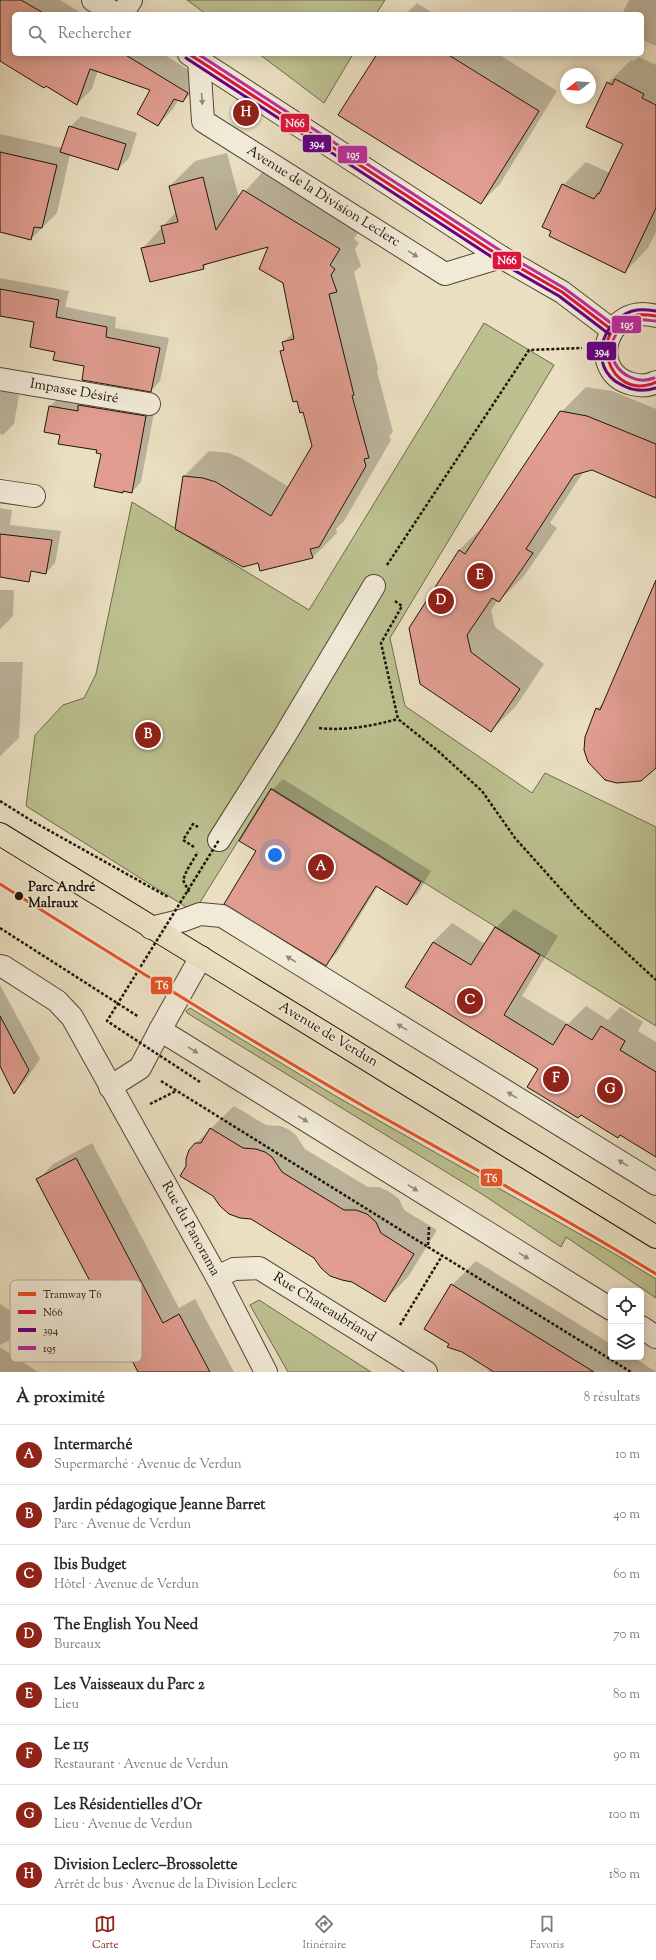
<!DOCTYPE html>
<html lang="fr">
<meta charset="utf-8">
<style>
body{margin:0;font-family:"Sorts Mill Goudy",serif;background:#f2f2f3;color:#2b2b33}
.controls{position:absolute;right:12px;bottom:12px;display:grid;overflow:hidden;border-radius:6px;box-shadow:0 2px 10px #0003}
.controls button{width:36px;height:36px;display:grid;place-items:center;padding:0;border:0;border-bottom:1px solid #e1e1e2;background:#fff;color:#2b2b33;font:20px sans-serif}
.compass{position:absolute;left:560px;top:68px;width:36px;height:36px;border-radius:50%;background:#fff;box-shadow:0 2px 10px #0003;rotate:253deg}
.you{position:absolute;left:275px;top:855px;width:14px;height:14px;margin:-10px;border:3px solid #fff;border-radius:50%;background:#1a73e8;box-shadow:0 0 0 6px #1a73e833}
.badge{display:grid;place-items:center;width:26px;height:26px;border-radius:50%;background:#8f2418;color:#fff;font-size:13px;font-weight:700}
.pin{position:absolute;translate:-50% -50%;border:2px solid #fff;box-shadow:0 1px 4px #0006}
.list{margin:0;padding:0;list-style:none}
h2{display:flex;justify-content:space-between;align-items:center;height:52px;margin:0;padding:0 16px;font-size:17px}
h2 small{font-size:13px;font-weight:400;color:#7c7c81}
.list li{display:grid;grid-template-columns:26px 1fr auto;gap:12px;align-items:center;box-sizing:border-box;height:60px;padding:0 16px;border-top:1px solid #e1e1e2}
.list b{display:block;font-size:15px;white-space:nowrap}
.list p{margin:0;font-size:13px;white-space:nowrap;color:#7c7c81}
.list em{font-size:13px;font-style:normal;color:#7c7c81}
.icon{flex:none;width:22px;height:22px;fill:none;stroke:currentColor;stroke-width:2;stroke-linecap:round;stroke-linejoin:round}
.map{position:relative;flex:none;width:656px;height:1372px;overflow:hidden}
.search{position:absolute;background:#fff;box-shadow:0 2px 10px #0003;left:12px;right:12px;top:12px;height:44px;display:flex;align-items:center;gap:10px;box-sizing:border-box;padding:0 14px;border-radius:6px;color:#7c7c81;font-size:15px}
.sheet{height:532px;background:#fff}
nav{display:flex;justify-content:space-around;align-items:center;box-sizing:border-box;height:56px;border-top:1px solid #e1e1e2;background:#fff;font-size:11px;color:#7c7c81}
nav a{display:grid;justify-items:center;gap:2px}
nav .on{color:#8f2418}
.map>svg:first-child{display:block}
.green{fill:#bcc08f;stroke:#6e6b4c}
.shadow{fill:#0003}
.building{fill:#e09d90;stroke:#1f1609}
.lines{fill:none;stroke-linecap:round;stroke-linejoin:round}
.minor-casing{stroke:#524837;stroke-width:24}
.major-casing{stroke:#1f1609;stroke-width:24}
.path{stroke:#1f1609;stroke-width:2.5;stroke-dasharray:3 2;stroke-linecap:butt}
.minor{stroke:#f1ead7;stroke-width:22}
.major{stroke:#eadfc1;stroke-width:22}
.path-bridge{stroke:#1f1609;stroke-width:2.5;stroke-dasharray:3 2;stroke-linecap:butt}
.bus-1-casing{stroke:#f1ead7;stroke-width:6}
.bus-2-casing{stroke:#f1ead7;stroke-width:6}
.bus-3-casing{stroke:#f1ead7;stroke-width:6}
.bus-1{stroke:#dc143c;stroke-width:3}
.bus-2{stroke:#640082;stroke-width:3}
.bus-3{stroke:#bb2e9e;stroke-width:3}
.tram-1-casing{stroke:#f1ead7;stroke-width:6}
.tram-1{stroke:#e85426;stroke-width:3}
.oneway{fill:#928b7a}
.stop-dot{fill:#1f1609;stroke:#f1ead7;stroke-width:1.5}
.labels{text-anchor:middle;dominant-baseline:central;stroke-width:3;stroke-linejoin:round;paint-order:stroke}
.street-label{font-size:14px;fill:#1f1609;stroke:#f1ead7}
.stop-label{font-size:14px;font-weight:bold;fill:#1f1609;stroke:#f1ead7;text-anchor:start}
.key{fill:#f1ead7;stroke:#b2aa99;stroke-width:1}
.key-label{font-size:11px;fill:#1f1609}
.line-badge{stroke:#f1ead7;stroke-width:1.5}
.badge-label{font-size:11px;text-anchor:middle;font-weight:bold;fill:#fff}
</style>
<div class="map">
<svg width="656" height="1372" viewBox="0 0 656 1372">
<rect width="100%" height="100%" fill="#eadfc1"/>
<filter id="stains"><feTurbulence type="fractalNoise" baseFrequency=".005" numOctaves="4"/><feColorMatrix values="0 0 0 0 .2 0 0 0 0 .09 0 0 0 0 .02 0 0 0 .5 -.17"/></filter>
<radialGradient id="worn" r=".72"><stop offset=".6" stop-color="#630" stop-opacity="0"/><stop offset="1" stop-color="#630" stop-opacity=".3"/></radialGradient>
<g class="green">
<polygon points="187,0 385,0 376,14 206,14"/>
<polygon points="259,54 353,54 324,103"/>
<polygon points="484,323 554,365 390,638 405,706 532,793 545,773 656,827 656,1026 271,788 194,912 26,806 35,735 63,705 84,698 96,674 132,502 309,610"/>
<polygon points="190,1008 337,1097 615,1254 656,1279 656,1298 566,1237 561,1247 482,1194 187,1013 186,1011"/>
<polygon points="259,1300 371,1372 288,1372 250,1305"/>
</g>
<g class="shadow">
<polygon points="0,0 60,0 83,14 14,14 14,54 163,54 202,78 198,86 183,101 179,99 172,110 158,125 152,90 98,70 92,89 77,104 0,60"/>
<polygon points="629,0 656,0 656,46 642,40 642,14 622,14"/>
<polygon points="417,3 434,14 406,14"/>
<polygon points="378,54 498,54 557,91 500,184 481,203"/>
<polygon points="639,57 656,65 656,232 648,248 625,272 563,185 586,162 610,173 624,143 608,83 631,60 634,61"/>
<polygon points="81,116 137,133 129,158 118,169 70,154 57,213 31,239 0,231 0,134 62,148 70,127"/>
<polygon points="227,153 239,198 268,166 364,224 354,239 359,243 355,249 361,266 354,272 378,369 377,371 393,432 389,436 391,440 344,521 336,529 337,533 312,558 259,562 184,476 209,451 229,453 241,458 289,487 313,446 304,411 281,352 285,348 283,342 294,332 284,283 270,245 210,262 203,268 142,249 176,212 170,186 195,161"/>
<polygon points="0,278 69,291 65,307 116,317 115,328 169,338 160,381 151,391 86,366 56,351 36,322 0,315"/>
<polygon points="586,387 612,391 656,409 656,497 592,469 584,471 550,523 557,528 524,576 499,601 498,600 491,610 495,627 544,664 516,706 491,731 421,683 459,550 484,526 561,412"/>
<polygon points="0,391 19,395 14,424 3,435 0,434"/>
<polygon points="60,397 155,407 141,482 132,492 125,490 123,492 102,453 98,449 61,434 46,431 50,406"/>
<polygon points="0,508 12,510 10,525 61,531 55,563 46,573 0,555"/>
<polygon points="656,582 656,767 597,709 606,700"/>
<polygon points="0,590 14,590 13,616 0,629 0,642"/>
<polygon points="0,662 23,662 19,738 0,756"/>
<polygon points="283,779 431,871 418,893 407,904 378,886 337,953 326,964 257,851 272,790"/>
<polygon points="514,909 558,936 522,996 568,1024 586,1006 608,1020 620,1007 643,1022 638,1031 656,1042 656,1156 621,1135 618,1137 540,1069 433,942 452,923 485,944 496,928"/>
<polygon points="0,985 40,1059 25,1081 15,1092 0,1064"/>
<polygon points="234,1106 266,1125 280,1126 288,1129 295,1134 305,1149 368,1187 379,1187 390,1192 399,1199 404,1210 437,1230 408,1277 385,1300 213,1195 187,1167 196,1143"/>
<polygon points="92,1143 179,1308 195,1299 234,1372 140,1372 38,1180 53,1164"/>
<polygon points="476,1261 611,1344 611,1357 633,1357 656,1372 488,1372 490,1368 450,1343 452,1285"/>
<polygon points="0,1304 29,1323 14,1338 0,1345"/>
<polygon points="0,1347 38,1372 0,1372"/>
</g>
<g class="building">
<polygon points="0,0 21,0 45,14 14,14 14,54 124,54 188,93 183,102 174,99 158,126 137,114 150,90 90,69 77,105 46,86 44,88 0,61"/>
<polygon points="377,54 447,54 539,111 481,204 338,115"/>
<polygon points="615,79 644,94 642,98 656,105 656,208 625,273 549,236 551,231 542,227 562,184 594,199 598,193 599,194 623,144 586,127 607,82 612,85"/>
<polygon points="69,126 126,144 118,170 60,152"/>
<polygon points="0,152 57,165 42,228 34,227 31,240 0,232"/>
<polygon points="203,177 216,230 243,190 340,249 330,265 335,269 331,275 337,292 329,294 354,395 352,396 369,458 364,459 366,466 319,547 310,549 313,558 260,571 258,563 243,567 175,529 183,476 203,478 216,482 271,516 312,446 303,412 300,413 297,401 293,402 280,351 284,350 282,342 294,339 283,283 259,269 268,247 203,265 204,269 150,282 141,248 165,243 161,226 178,222 169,186"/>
<polygon points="0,289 59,300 56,317 107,327 106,337 160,348 151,392 82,380 84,366 53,360 55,352 30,347 34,322 0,316"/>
<polygon points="78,405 146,416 132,493 123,491 123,493 94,487 101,454 96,453 97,450 58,444 60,435 44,432 49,406 78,411"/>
<polygon points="560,411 587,416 656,444 656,498 592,470 574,475 526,549 533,553 499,602 492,598 467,635 471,652 520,689 491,732 420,684 409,628 459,550 465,554"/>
<polygon points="0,534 52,540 46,574 31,571 29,582 0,577"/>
<polygon points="656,580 656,768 641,781 617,783 605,780 588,762 584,750 585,737 596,708 600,710"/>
<polygon points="271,789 421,882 407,905 376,886 326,966 224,904 256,851 239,841"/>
<polygon points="495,927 540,955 504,1015 553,1045 566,1024 592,1040 601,1026 625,1041 620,1050 656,1072 656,1157 620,1135 618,1138 581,1115 578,1118 527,1087 538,1069 405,987 433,942 471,965"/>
<polygon points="0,1016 29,1070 14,1094 0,1066"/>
<polygon points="210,1128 243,1148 256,1149 265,1152 272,1157 282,1172 344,1210 356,1210 367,1214 376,1222 381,1233 414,1254 385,1302 352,1282 342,1280 330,1276 321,1268 314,1258 251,1219 240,1218 229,1214 220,1206 213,1196 180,1176 186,1166 186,1159 189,1150 195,1143 201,1143"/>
<polygon points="76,1158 163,1323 179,1314 210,1372 138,1372 36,1179"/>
<polygon points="451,1284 594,1372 494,1372 462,1352 447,1347 449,1344 424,1329"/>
</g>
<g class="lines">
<g class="minor-casing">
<g id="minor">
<polyline points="93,0 116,14"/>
<polyline points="122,14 131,0"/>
<polyline points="189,54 501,257 562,292 612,330"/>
<polyline points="199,60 203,121 445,274 501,257"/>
<path d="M656,316C606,302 586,372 632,384C640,386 649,386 656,382"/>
<polyline points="0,379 149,404"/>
<polyline points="0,491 34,496"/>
<polyline points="219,840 284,737 374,586"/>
<polyline points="151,928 184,920 200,914 222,916 656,1184"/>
<polyline points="0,966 4,967 57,1001 72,1017 217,1277 266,1372"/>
<polyline points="160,1030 611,1309"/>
<polyline points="110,1087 140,1068 160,1030 201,957"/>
<polyline points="217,1277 234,1269 259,1268 426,1372"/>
<polyline points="641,1327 656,1337"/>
</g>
</g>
<g class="major-casing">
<polyline id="major" points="0,834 656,1237"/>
</g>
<g class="path">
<polyline points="387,565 529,350 582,348"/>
<polyline points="395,601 402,606 381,643 398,719 438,751 482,791 515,838 577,907 656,980"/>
<path d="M319,728C347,731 371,726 398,719"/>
<polyline points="0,801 32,821 168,897"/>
<polyline points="194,847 183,840 193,824 198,827"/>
<polyline points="189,892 183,880 187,870 198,852"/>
<polyline points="0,928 139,1017"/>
<polyline points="161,1081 428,1247"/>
<polyline points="150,1104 176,1091"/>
<polyline points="429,1227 428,1247 631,1372"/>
<polyline points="400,1325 442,1256"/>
</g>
<use href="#minor" class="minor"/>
<use href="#major" class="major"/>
<polyline class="path-bridge" points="200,1082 107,1021 219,840"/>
<g class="bus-1-casing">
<g id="bus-1">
<polyline points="189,54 501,257 562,292 612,330"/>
<path d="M656,316C650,315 643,314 637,315C583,326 609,404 656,382"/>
</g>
</g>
<g class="bus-2-casing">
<g id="bus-2">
<polyline points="186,58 498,261 559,296 609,334"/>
<path d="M656,311C650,310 643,309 637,310C606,315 587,359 615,381C618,383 622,385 626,387C635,391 646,391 656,388"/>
</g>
</g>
<g class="bus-3-casing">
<g id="bus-3">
<polyline points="198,54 504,253 564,288 615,326"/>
<path d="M654,378C646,381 638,381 630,377C600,363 609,322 640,320C645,319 651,321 656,321"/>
</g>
</g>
<use href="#bus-1" class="bus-1"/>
<use href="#bus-2" class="bus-2"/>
<use href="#bus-3" class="bus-3"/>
<g class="tram-1-casing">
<path id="tram-1" d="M0,884C122,961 245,1038 370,1110C466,1164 562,1216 656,1274"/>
</g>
<use href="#tram-1" class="tram-1"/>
</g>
<defs><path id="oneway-solid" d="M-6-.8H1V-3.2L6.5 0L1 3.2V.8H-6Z"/></defs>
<g class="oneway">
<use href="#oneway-solid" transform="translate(202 99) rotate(86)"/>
<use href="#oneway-solid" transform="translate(413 254) rotate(32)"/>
<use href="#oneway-solid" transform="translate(291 959) rotate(-148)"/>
<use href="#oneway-solid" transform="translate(402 1027) rotate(-148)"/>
<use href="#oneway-solid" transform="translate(193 1050) rotate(32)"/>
<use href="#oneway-solid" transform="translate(512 1095) rotate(-148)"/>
<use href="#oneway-solid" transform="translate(303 1119) rotate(32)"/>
<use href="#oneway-solid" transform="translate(623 1163) rotate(-148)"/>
<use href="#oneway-solid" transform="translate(413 1188) rotate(32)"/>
<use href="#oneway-solid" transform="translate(524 1256) rotate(31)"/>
</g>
<circle class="stop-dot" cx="19" cy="896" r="5"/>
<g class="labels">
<g class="street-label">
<text transform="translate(323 197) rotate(32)">Avenue de la Division Leclerc</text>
<text transform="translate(74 392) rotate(10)">Impasse Désiré</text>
<text transform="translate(328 1035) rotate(31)">Avenue de Verdun</text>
<text transform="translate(190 1229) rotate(61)">Rue du Panorama</text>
<text transform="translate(324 1308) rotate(32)">Rue Chateaubriand</text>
</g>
<g class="stop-label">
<text x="28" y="888">Parc André<tspan x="28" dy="16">Malraux</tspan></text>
</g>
</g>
<rect x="10" y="1280" width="132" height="82" rx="6" class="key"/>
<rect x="18" y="1292" width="18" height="4" fill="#e85426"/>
<rect x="18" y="1310" width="18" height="4" fill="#dc143c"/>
<rect x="18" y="1328" width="18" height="4" fill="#640082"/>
<rect x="18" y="1346" width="18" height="4" fill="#bb2e9e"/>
<g class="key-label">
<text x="43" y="1298">Tramway T6</text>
<text x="43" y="1316">N66</text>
<text x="43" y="1334">394</text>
<text x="43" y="1352">195</text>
</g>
<g class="line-badge">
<rect x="280" y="113" width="30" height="20" rx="4" fill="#dc143c"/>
<rect x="302" y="134" width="30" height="19" rx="4" fill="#640082"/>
<rect x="337" y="145" width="31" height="19" rx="4" fill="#bb2e9e"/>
<rect x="492" y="251" width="30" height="19" rx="4" fill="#dc143c"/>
<rect x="611" y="315" width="31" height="19" rx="4" fill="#bb2e9e"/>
<rect x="586" y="341" width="31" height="20" rx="4" fill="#640082"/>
<rect x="150" y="976" width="23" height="19" rx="4" fill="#e85426"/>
<rect x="480" y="1168" width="23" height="19" rx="4" fill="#e85426"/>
</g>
<g class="badge-label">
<text x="295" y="127">N66</text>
<text x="317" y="147">394</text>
<text x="353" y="158">195</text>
<text x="507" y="264">N66</text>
<text x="627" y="328">195</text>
<text x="602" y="355">394</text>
<text x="162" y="989">T6</text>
<text x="491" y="1182">T6</text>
</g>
<rect width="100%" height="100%" filter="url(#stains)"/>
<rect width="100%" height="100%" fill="url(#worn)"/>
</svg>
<div class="controls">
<button><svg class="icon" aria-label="locate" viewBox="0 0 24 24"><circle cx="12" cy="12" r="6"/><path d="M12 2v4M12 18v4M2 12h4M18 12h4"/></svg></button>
<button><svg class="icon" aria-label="layers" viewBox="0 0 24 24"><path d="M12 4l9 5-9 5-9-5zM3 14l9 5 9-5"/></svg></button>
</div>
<svg class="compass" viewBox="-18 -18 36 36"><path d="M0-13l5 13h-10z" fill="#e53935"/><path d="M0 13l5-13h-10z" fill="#7c7c81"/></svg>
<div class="you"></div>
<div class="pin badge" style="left:321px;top:867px">A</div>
<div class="pin badge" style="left:148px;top:735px">B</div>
<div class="pin badge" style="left:470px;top:1001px">C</div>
<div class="pin badge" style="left:441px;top:601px">D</div>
<div class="pin badge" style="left:480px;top:576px">E</div>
<div class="pin badge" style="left:556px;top:1079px">F</div>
<div class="pin badge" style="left:610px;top:1090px">G</div>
<div class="pin badge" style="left:246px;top:113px">H</div>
<div class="search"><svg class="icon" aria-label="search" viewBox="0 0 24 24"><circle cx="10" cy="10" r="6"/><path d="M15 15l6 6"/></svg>Rechercher</div>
</div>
<section class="sheet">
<h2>À proximité<small>8 résultats</small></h2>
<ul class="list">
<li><span class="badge">A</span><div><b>Intermarché</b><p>Supermarché · Avenue de Verdun</p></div><em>10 m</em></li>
<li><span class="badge">B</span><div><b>Jardin pédagogique Jeanne Barret</b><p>Parc · Avenue de Verdun</p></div><em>40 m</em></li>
<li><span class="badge">C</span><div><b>Ibis Budget</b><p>Hôtel · Avenue de Verdun</p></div><em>60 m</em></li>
<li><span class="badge">D</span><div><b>The English You Need</b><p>Bureaux</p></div><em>70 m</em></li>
<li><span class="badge">E</span><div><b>Les Vaisseaux du Parc 2</b><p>Lieu</p></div><em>80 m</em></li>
<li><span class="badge">F</span><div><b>Le 115</b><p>Restaurant · Avenue de Verdun</p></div><em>90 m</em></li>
<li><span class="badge">G</span><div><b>Les Résidentielles d'Or</b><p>Lieu · Avenue de Verdun</p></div><em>100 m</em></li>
<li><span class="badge">H</span><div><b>Division Leclerc–Brossolette</b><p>Arrêt de bus · Avenue de la Division Leclerc</p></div><em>180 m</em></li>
</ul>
</section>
<nav>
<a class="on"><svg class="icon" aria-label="map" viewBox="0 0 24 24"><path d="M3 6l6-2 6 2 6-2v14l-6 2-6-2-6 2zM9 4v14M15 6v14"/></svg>Carte</a>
<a><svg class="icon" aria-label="directions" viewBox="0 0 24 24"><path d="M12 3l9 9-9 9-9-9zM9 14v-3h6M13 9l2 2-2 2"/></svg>Itinéraire</a>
<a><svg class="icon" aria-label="saved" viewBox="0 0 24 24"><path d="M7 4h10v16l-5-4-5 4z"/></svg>Favoris</a>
</nav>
